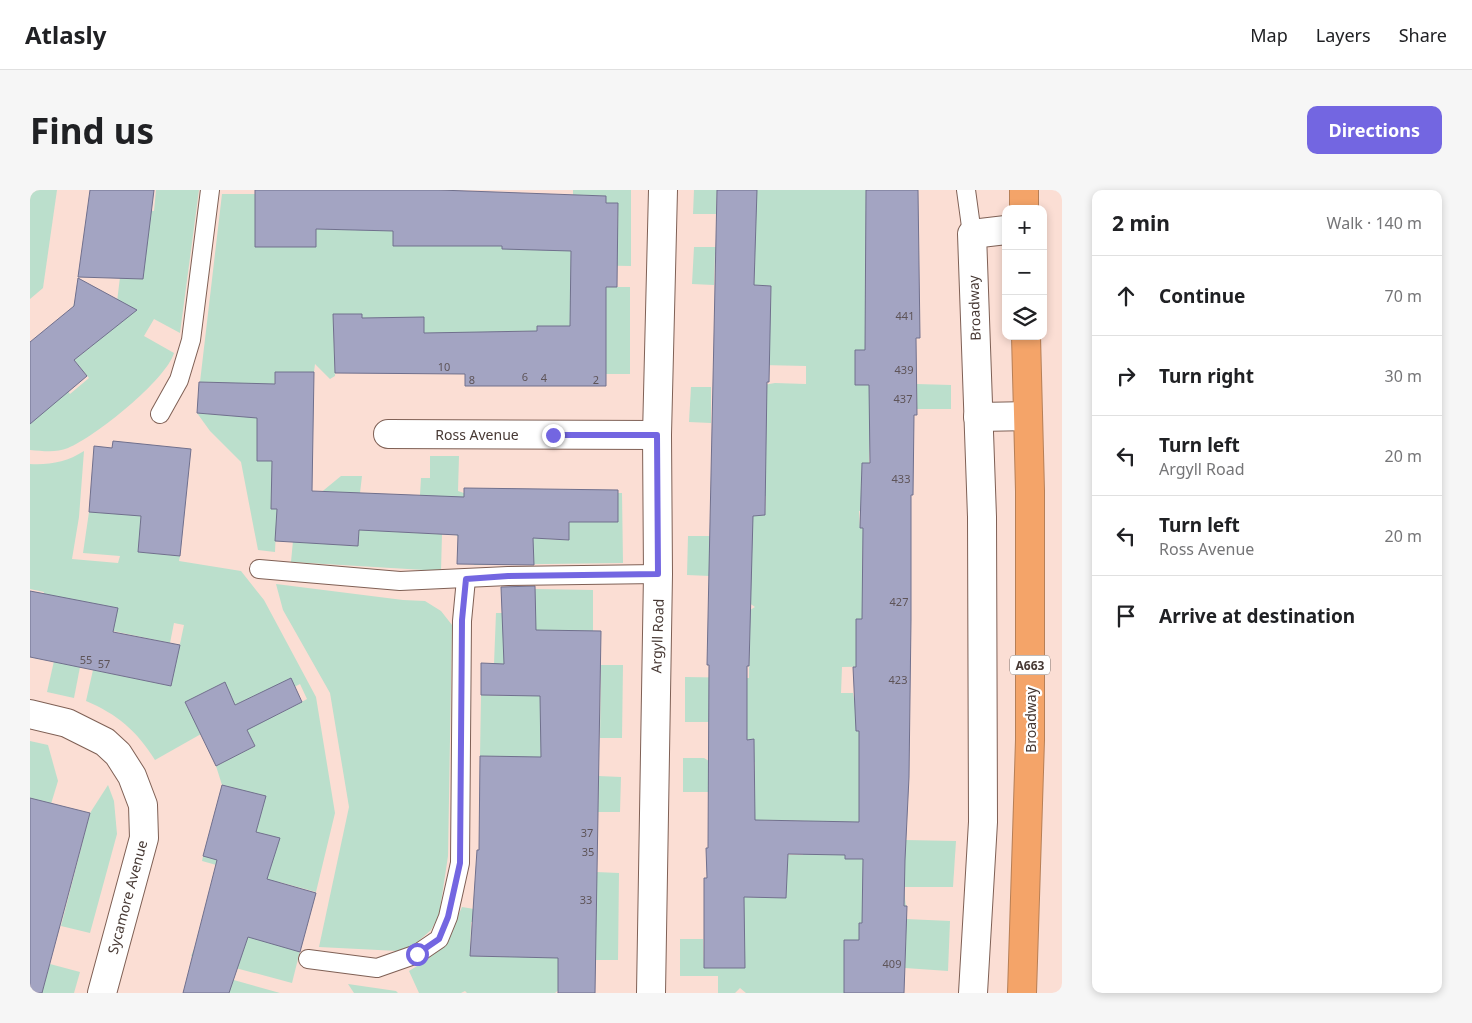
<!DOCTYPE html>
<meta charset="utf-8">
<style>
body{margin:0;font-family:"Noto Sans",sans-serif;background:#f6f6f6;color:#202124}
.controls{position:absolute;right:15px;top:15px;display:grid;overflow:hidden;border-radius:10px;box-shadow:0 2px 8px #0003}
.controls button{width:45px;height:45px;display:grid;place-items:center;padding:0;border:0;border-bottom:1px solid #e0e0e0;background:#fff;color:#202124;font:25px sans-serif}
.stop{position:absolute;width:15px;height:15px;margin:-11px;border:4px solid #7366e1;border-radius:50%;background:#fff}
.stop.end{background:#7366e1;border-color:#fff;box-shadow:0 1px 5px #0008}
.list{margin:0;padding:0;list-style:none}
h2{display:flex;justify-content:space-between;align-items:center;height:65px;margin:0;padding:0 20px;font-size:21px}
h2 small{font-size:16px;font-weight:400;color:#757577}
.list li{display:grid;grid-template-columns:32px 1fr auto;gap:15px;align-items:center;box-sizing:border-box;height:80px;padding:0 20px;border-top:1px solid #e0e0e0}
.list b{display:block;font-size:19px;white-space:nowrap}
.list p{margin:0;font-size:16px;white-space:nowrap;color:#757577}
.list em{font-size:16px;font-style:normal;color:#757577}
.icon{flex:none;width:28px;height:28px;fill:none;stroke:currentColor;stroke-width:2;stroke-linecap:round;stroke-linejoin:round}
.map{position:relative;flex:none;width:1032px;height:803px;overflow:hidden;border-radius:10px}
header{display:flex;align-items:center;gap:30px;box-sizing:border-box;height:70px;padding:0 25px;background:#fff;border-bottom:1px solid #e0e0e0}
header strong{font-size:24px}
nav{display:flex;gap:28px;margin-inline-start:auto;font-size:18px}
.intro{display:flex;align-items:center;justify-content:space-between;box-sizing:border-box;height:120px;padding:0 30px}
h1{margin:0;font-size:35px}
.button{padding:12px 22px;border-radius:10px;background:#7366e1;color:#fff;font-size:18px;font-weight:700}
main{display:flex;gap:30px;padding:0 30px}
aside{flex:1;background:#fff;border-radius:10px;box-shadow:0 2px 8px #0003}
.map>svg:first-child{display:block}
.green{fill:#bbdfcc;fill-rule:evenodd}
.building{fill:#a3a4c2;stroke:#70708d}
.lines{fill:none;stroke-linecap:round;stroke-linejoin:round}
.lane-casing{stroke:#7f6055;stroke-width:20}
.street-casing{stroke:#7f6055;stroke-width:30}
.highway-casing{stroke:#b77f56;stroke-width:30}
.lane{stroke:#fff;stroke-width:18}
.street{stroke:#fff;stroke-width:28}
.highway{stroke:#f4a469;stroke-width:28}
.route{stroke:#7366e1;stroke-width:6}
.labels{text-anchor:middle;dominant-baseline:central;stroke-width:4.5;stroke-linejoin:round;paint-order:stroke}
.number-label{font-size:11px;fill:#5e5458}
.shield{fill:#fff;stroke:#7e7471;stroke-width:1}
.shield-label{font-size:12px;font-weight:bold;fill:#473934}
.street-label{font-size:14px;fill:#473934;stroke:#fff}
</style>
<header>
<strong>Atlasly</strong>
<nav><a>Map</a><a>Layers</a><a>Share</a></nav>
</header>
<div class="intro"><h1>Find us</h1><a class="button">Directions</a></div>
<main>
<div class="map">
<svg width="1032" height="803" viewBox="0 0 1032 803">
<rect width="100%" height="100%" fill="#fbded4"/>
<g class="green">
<polygon points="0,0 27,0 13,98 0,109"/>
<path d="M126,0H169L150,143L124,129L114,146L144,163C136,190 65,247 38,258C26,263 13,261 0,260V234L25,185L40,204L59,188L44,170L62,156L43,117L46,107L87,112L90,87L113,89L115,67L100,18L124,21Z"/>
<polygon points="543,0 601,0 601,76 541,75 541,97 600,97 600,184 576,184 576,151 507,158 500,141 470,141 470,160 435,184 422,184 421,143 394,143 332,132 332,124 303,125 305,186 300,189 285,174 284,182 245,182 241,319 265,319 266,323 311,286 332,286 330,303 310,355 328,356 329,340 412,344 411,381 261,372 264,340 246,338 245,362 228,360 211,272 180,241 167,223 193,225 202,206 202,193 170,192 192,4 225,4 258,57 286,57 286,7 363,40 363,56 472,51 472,59 490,59 588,38 588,13 576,13 576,6 543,5"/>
<polygon points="664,0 687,0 686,24 663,24"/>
<polygon points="727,0 836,0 888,58 889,69 835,70 836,106 846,160 825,160 825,195 839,195 883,225 884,241 840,239 839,273 832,274 831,305 873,305 873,321 829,321 830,338 841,338 833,351 832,384 880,384 881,397 841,397 840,429 826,430 826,448 870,476 812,477 811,503 823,503 824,509 839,510 826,520 826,541 879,541 833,669 874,702 876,716 834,734 829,733 829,750 814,750 814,792 850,793 840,803 716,803 710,798 705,803 688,803 688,786 650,786 650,749 673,749 674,778 714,778 714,707 755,708 756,690 715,664 773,665 773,647 779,631 739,630 714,633 725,601 725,572 716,572 724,550 717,550 679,532 655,532 655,487 719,488 720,420 725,417 680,386 657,385 658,346 698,346 717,326 735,325 736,306 717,305 717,260 736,260 736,234 717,198 745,193 776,194 776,176 727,175 727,128 740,128 741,96 724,95 725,66 685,64 684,95 662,94 664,57 689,57"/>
<polygon points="887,194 921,195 921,219 887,219"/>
<polygon points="661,197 681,197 681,233 659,232"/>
<path d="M54,261L49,327L42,369L88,373L90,366L53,363L59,322L80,323L112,316L108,362L150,366L149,371L211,381L234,410L286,507L305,623L286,702L249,692L243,710L233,688L172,671L173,666L246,661L249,648L226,642L235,606L192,595L186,576L225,556L214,534L230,503L205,515L195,492L155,512L171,544L125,570C107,541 87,524 56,511L63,480L141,496L154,435L144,433L140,453L83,441L86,418L67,414L62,437L10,422L14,402L0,399V274C20,275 37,272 54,261ZM270,494L277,509L245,526L237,511Z"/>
<polygon points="400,266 429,266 428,301 517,332 516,349 538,350 539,332 587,332 588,303 592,303 593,373 444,375 445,347 428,347 390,305 391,288 400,288"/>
<polygon points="246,394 373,410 395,411 411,421 422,435 418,666 409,726 401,740 384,755 368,761 289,757 319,617 300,503 253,420"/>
<polygon points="505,399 563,400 563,441 520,440 520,546 511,545 511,564 546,585 591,587 590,622 568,622 569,590 510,588 492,567 450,566 451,505 481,506 482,474 464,474 466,423 472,423 472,418"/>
<polygon points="24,471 50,477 44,508 17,502"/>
<polygon points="571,475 593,475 592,548 570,548"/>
<polygon points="0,551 18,555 28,591 21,614 0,608"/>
<polygon points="653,568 674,568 679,571 679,602 653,602"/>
<polygon points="78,595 84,611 87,644 60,743 31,736 60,623"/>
<polygon points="875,650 926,651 923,697 874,697"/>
<path d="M566,682L589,683L588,770H565L525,803H437L435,801L431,803H389L379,781C412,762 417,751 432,717L444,719ZM441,732L479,733L478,767L440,766Z"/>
<polygon points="876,729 920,731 918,781 875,778"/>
<polygon points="216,746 273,749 262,793 161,766 164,759 209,770"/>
<polygon points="20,774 50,782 44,803 12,803"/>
<polygon points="161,778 250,803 199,803 200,799"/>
<polygon points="318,794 366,801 368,803 324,803"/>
</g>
<g class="building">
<polygon points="60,0 124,0 113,89 48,87"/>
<polygon points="225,0 409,0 576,6 576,13 588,13 587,97 576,97 576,196 435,196 435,184 305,183 303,124 332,124 332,128 394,127 394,143 507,141 507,136 540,136 541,61 472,59 472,56 363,56 363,41 286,39 286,57 225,57"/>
<polygon points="687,0 727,0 724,95 741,96 739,192 737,192 735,325 723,326 719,476 717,476 717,550 724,549 725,630 829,632 829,541 826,541 823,477 826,477 826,429 832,429 833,338 830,338 832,273 840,273 839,195 825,195 825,160 835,160 836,0 888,0 890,148 886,148 887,225 884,225 883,305 881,305 881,430 879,587 875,670 874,716 877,716 874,803 814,803 814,750 829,750 829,733 832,733 833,669 815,669 815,665 758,664 756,708 714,707 715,778 674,778 674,688 677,688 676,658 678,658 679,475 677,475"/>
<polygon points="48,88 107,120 44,170 57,186 0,234 0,152 44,116"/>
<polygon points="245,182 284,182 282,301 434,307 434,298 588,300 588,332 539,332 539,350 503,348 504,375 427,374 428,345 329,340 328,356 245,351 247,319 241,319 242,271 227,271 227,228 167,223 169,192 245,194"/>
<polygon points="83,251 161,259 150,366 108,362 111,326 59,322 64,256 82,258"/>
<polygon points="505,396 506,440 571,441 565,803 528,803 528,768 440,766 447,660 449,660 450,566 511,567 510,506 451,505 451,473 474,474 471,397"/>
<polygon points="0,401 88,418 83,442 150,455 141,496 0,467"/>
<polygon points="261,488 272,512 217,540 225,556 186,576 155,512 195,492 205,515"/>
<polygon points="192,595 236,606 226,642 250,648 237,689 286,703 270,762 218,747 199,803 153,803 187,670 173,666"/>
<polygon points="0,608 60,623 12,803 0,803"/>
</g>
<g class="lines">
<g class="lane-casing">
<g id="lane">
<polyline points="936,0 942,44"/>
<polyline points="130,224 149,190 161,150 180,0"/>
<polyline points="229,379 370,391 478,386 628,384"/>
<polyline points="278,769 347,778 387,764 409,749 418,727 430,673 432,431 436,389"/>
</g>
</g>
<g class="street-casing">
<g id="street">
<polyline points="948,227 998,226"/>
<polyline points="358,244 627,245"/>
<polyline points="0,524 37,533 75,552 88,564 102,586 113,615 114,648 72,803"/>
<polyline points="621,803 628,384 627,245 633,0"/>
<polyline points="943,803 953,632 952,327 942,44 976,40"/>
</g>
</g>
<g class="highway-casing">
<g id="highway">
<polyline points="994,19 994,0"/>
<polyline points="992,803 1000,550 1000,301 996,146"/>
</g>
</g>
<use href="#lane" class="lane"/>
<use href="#street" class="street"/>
<use href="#highway" class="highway"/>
</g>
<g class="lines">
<polyline class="route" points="387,764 409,749 418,727 430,673 432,430 436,389 478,386 628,384 627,245 523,245"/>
</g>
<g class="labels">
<g class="number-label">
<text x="875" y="125">441</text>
<text x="414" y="176">10</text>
<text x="874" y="179">439</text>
<text x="495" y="186">6</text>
<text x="514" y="187">4</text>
<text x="442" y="189">8</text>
<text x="566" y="189">2</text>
<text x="873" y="208">437</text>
<text x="871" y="288">433</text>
<text x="869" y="411">427</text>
<text x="56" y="469">55</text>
<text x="74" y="473">57</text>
<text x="868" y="489">423</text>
<text x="557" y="642">37</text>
<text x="558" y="661">35</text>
<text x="556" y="709">33</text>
<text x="862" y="773">409</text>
</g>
<rect class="shield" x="980" y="465.5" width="40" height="19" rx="4"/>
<g class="shield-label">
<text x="1000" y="475">A663</text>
</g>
<g class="street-label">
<text transform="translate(944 118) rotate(-92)">Broadway</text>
<text x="447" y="244">Ross Avenue</text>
<text transform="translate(627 446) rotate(-88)">Argyll Road</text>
<text transform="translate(1000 530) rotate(-90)">Broadway</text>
<text transform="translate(97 707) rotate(-75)">Sycamore Avenue</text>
</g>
</g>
</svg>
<div class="controls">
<button>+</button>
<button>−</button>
<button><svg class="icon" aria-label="layers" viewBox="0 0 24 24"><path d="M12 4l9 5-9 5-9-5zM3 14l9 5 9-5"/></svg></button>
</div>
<div class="stop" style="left:387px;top:764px"></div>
<div class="stop end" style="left:523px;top:245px"></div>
</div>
<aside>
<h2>2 min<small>Walk · 140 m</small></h2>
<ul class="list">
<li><svg class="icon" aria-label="ahead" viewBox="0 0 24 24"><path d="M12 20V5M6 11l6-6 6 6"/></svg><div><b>Continue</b></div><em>70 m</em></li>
<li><svg class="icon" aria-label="right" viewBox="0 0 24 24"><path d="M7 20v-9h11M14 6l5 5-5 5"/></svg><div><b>Turn right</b></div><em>30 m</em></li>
<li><svg class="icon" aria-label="left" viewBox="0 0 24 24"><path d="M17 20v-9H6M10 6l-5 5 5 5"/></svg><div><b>Turn left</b><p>Argyll Road</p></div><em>20 m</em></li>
<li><svg class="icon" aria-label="left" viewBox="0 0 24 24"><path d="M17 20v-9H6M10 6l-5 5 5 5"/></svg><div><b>Turn left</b><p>Ross Avenue</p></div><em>20 m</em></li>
<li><svg class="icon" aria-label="arrive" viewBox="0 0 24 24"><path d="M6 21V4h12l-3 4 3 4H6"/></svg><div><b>Arrive at destination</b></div></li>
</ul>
</aside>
</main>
